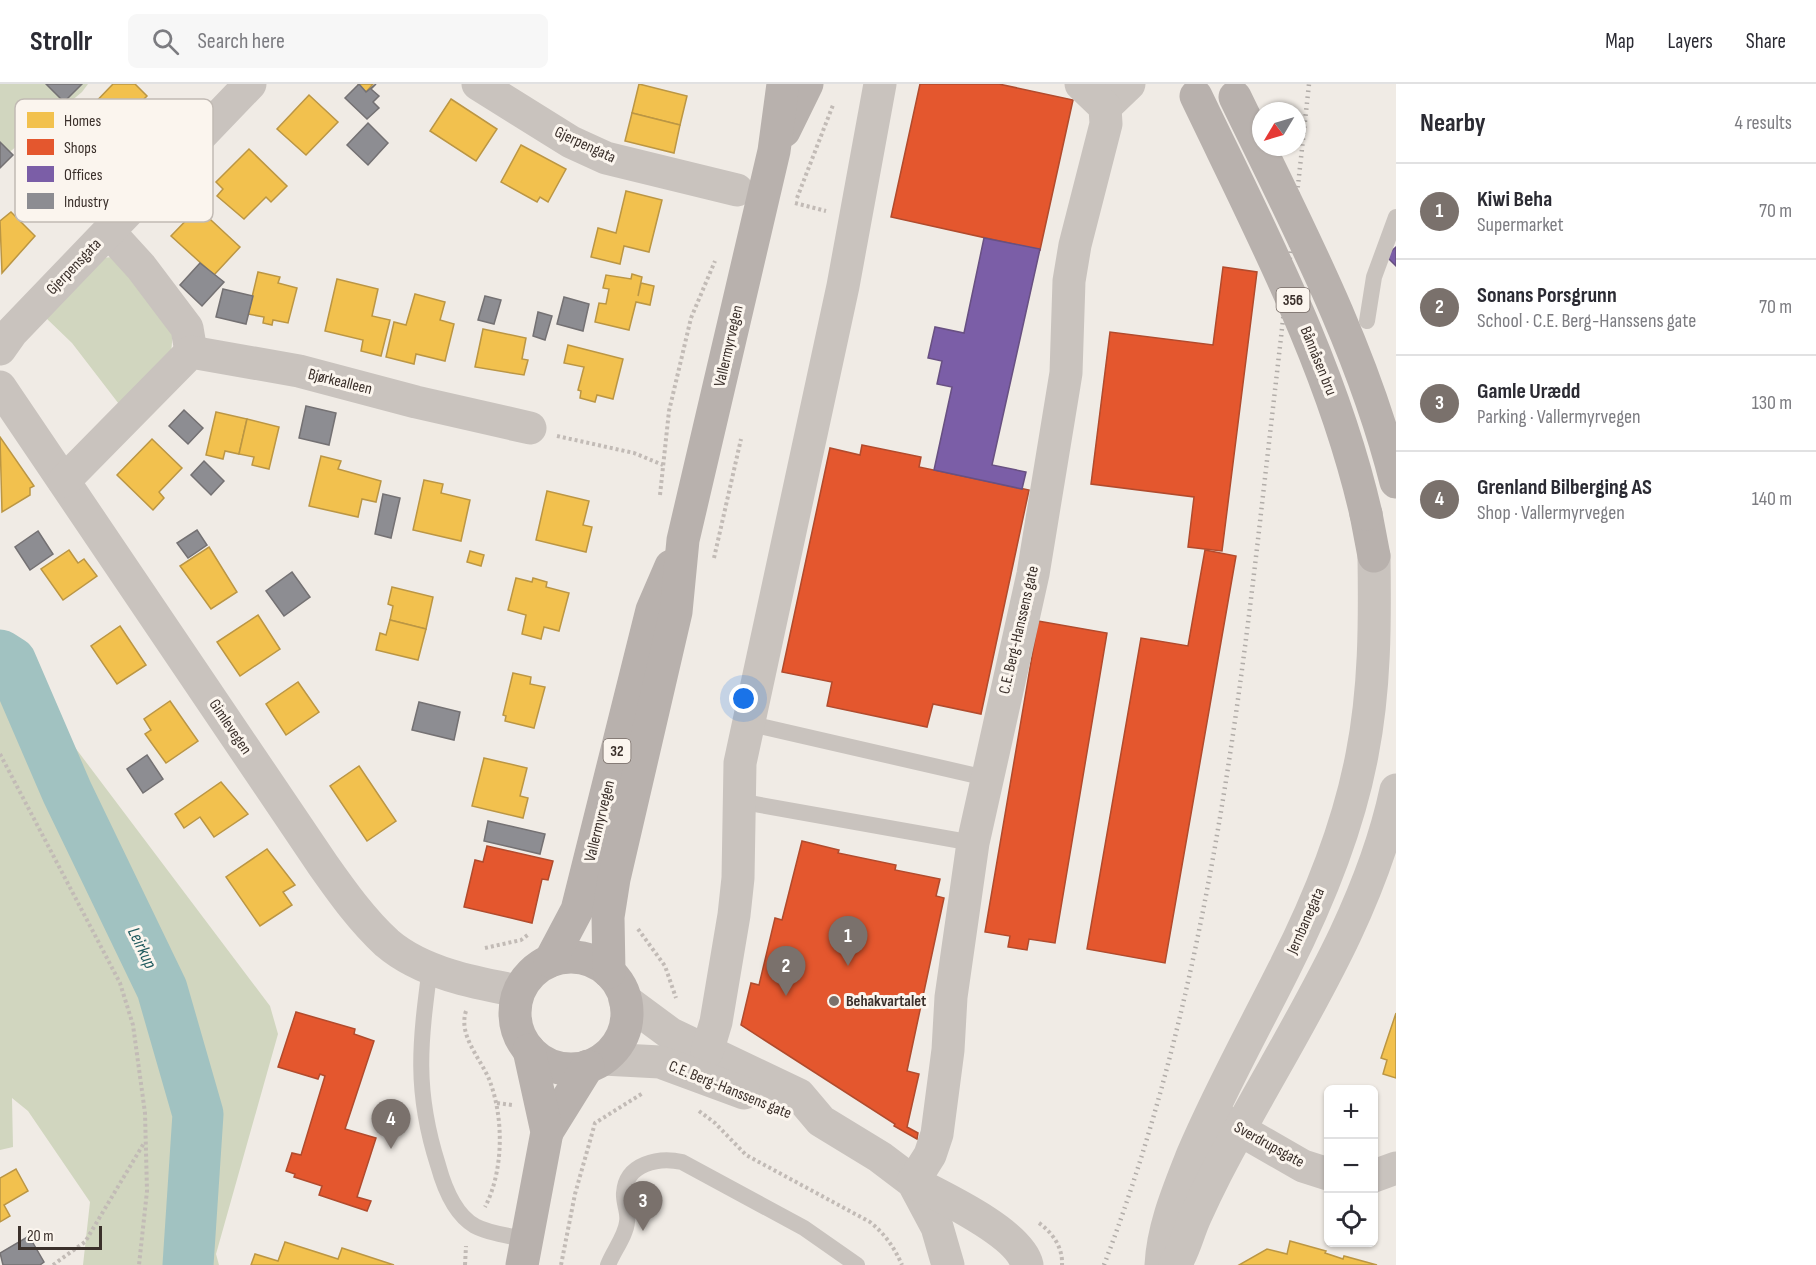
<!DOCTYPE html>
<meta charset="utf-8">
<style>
body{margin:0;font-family:"Sofia Sans Condensed",sans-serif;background:#f7f7f7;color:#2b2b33}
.controls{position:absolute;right:18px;bottom:18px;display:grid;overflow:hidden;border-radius:9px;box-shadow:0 2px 4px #0004}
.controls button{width:54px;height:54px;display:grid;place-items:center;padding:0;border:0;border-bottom:2px solid #e1e1e2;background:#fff;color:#2b2b33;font:30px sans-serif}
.compass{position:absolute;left:1252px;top:18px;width:54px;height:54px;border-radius:50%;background:#fff;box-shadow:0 2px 4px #0004;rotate:232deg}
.scale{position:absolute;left:18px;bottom:15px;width:84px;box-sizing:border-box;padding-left:6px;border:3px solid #3b302b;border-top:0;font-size:16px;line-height:21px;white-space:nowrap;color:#3b302b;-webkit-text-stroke:4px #fbf5ee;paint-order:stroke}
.you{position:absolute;left:744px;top:615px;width:21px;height:21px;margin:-15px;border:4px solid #fff;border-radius:50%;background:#1a73e8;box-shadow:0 0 0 9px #1a73e833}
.badge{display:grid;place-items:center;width:39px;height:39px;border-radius:50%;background:#7a716c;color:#fff;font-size:20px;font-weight:700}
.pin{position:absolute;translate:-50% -50px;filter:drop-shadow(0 2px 3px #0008)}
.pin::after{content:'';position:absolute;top:32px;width:21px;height:18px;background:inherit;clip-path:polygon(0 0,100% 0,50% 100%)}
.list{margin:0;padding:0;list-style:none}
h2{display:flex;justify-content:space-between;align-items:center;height:78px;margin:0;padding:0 24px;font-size:26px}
h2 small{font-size:20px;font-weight:400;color:#7c7c81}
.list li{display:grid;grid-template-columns:39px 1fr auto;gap:18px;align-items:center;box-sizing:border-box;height:96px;padding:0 24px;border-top:2px solid #e1e1e2}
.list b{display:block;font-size:22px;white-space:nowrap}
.list p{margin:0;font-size:20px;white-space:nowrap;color:#7c7c81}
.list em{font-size:20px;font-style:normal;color:#7c7c81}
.icon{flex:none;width:33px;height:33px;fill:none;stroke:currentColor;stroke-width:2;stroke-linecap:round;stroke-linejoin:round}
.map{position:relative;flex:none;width:1396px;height:1181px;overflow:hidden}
header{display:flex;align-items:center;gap:36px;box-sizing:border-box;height:84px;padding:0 30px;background:#fff;border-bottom:2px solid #e1e1e2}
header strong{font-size:28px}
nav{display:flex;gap:33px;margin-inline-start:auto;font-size:21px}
.search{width:420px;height:54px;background:#f7f7f7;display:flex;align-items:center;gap:15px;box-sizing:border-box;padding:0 21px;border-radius:9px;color:#7c7c81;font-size:22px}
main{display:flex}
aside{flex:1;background:#fff}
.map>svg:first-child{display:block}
.green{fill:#d1d6bf}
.homes{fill:#f2c14e;stroke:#bb9644;stroke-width:1.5}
.shops{fill:#e4572e;stroke:#b14b2d;stroke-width:1.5}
.offices{fill:#7b5ea7;stroke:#685082;stroke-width:1.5}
.industry{fill:#8d8d92;stroke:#747173;stroke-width:1.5}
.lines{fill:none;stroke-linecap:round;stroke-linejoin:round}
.river{stroke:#a1c2c1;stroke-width:51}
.path{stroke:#c2bbb6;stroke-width:4;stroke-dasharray:3 3;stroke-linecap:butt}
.service{stroke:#c9c3be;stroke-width:16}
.minor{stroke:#c9c3be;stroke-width:33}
.tertiary{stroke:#c9c3be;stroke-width:33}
.primary{stroke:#b8b1ad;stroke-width:33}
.rail{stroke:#b1aca8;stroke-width:4.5;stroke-dasharray:1.5 4.5;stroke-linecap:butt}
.primary-bridge{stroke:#b8b1ad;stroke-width:33}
.poi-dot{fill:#7a716c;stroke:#fbf5ee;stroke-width:2}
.labels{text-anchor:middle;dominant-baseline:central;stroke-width:6;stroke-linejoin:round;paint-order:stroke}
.shield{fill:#fbf5ee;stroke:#756b66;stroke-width:1.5}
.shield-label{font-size:15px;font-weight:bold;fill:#3b302b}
.street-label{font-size:16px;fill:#3b302b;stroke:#fbf5ee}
.poi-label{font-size:16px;font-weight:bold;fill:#3b302b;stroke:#fbf5ee;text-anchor:start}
.water-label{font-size:18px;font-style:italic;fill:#1f5a5e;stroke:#fbf5ee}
.key{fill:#fbf5ee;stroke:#c1bab4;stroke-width:1.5}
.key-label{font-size:16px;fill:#3b302b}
</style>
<header>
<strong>Strollr</strong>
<div class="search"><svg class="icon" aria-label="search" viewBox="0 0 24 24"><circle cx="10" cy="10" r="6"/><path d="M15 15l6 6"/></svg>Search here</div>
<nav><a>Map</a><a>Layers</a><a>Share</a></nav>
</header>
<main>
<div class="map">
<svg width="1396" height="1181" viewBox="0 0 1396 1181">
<rect width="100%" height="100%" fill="#f0ebe5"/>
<g class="green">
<polygon points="0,0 88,0 82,8 0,76"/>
<polygon points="113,173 173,247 171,270 122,324 72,259 45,233 101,174"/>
<polygon points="0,564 270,922 278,950 216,1170 219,1181 83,1181 90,1118 28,1027 12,1014 13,1063 0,1066"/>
</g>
<g class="homes">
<polygon points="113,0 135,0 147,12 137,22 149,34 123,61 88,26"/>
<polygon points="358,0 373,0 366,8"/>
<polygon points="639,0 687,12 680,41 632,29"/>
<polygon points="309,11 338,38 306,71 277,45"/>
<polygon points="451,15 497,45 476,77 430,47"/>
<polygon points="632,29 680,41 674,69 625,57"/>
<polygon points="521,61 566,85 548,118 540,113 537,118 501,98"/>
<polygon points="249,65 287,102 271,118 266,113 244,135 217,112 223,105 216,98"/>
<polygon points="626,107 662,116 649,168 624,162 620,180 591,173 598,144 616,149"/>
<polygon points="198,124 240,163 214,191 171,152"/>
<polygon points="11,128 35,152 2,189 0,137"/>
<polygon points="258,188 280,193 278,199 297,204 288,239 273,236 272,241 263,239 264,233 248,230"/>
<polygon points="632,190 642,193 638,212 641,199 654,202 650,221 636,218 629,246 595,238 599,219 606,220 609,205 603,204 606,191 631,195"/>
<polygon points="337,195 378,205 372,232 390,236 381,272 361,267 363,256 325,247"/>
<polygon points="415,210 445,218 440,236 454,240 445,277 416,270 414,280 386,273 394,238 406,241"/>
<polygon points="483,245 526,254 522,275 528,276 524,291 475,283"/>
<polygon points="568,261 623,275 613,315 597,311 595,318 580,314 581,307 578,306 584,283 564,279"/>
<polygon points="216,328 247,335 239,370 225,367 223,375 206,371"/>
<polygon points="247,335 279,343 269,385 252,381 254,373 239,370"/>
<polygon points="0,353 34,402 30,404 30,411 2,428"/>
<polygon points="152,355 182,384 159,408 164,414 153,426 117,391"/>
<polygon points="321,372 341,377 338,385 381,397 376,418 362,415 358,433 309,422"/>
<polygon points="424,396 443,400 441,409 470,416 461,457 413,446"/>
<polygon points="547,407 589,417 583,441 592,443 586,468 536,456"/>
<polygon points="209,463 237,508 211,525 180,482"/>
<polygon points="69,466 78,479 84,475 97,492 63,516 41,485"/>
<polygon points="470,467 484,471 481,482 467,478"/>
<polygon points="516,494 532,498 533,494 547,498 546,503 569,509 559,547 544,543 541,555 522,550 526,531 508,526"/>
<polygon points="392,503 433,513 426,545 390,536 393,522 388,520"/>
<polygon points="258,531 280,565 240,592 217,558"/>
<polygon points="390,536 426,545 418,576 376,566 380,549 386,551"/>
<polygon points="120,542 146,581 117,600 91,562"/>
<polygon points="513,589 531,593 530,600 545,603 534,644 505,637 506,632 503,631"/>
<polygon points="298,598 319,628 286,651 266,620"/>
<polygon points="170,617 198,657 166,679 145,650 151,646 144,635"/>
<polygon points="484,674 527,684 520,712 528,714 523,734 472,722"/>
<polygon points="359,682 396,737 367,757 330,702"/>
<polygon points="221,698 248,730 214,753 200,733 184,744 175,730"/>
<polygon points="267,765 295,801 283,808 292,821 260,842 226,793"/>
<polygon points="1396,929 1396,994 1383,990 1387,976 1381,974"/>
<polygon points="16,1085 28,1107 4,1121 10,1132 0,1138 0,1094"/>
<polygon points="1290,1157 1326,1167 1325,1169 1343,1175 1344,1172 1377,1181 1239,1181 1267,1165 1287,1170"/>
<polygon points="285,1158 338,1175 342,1164 394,1181 251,1181 255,1170 278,1177"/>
</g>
<g class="shops">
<polygon points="920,0 999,0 1073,16 1040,166 891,133"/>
<polygon points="1223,183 1257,188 1222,467 1188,463 1194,413 1091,400 1110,248 1213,261"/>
<polygon points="862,361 921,373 919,383 1029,406 981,630 933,620 927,643 827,622 832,598 782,588 830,364 860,371"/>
<polygon points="1205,466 1236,472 1165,879 1087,865 1141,554 1188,562"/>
<polygon points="1038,537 1107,549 1055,859 1029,855 1027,866 1008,863 1010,852 985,848"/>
<polygon points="802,757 839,766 838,769 896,781 895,786 940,795 936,812 944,814 907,987 919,990 907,1043 918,1049 917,1055 894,1042 895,1040 741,941 751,899 759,901 775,834 782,836"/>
<polygon points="487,762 553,777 548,796 542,795 532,839 464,823 475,776 483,778"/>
<polygon points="296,928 355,945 354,950 374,957 345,1045 376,1054 357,1113 371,1117 367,1127 319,1111 322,1102 294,1093 295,1090 286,1087 292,1069 301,1071 325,992 320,990 318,995 278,983"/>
</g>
<g class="offices">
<polygon points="984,154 1040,165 992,381 1026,388 1022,405 934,386 952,303 937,300 942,277 928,274 935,243 964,249"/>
<polygon points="1396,163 1396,182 1386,172"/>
</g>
<g class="industry">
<polygon points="46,0 82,0 64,18"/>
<polygon points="359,0 366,8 376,0 371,5 379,12 373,18 379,24 367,35 345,14"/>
<polygon points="368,39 388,59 368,81 347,61"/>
<polygon points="0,58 13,71 0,84"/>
<polygon points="200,179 224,198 202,222 180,201"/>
<polygon points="223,205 253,212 246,240 216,233"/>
<polygon points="485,212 501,216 494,240 478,236"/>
<polygon points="564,213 589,220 583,247 557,240"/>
<polygon points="538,228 552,232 545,256 533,252"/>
<polygon points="306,322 336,329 329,361 299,354"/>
<polygon points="184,326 203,344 188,360 169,342"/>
<polygon points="204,377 224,397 211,411 191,391"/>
<polygon points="383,410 400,414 391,454 375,450"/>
<polygon points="197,446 207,461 188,474 177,459"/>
<polygon points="38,447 53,470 30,486 15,463"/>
<polygon points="292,488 310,513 284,532 266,507"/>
<polygon points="419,618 460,628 454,656 412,646"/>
<polygon points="147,671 163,695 143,709 127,685"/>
<polygon points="488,737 545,750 540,770 484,757"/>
<polygon points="29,1152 44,1178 40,1181 3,1181 0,1169"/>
</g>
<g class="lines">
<polyline class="river" points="0,571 11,578 67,708 162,905 198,1030 188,1181"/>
<g class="path">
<polyline points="797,114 833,21"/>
<polyline points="795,119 826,127"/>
<polyline points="557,352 634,369 663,381"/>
<polyline points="660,411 669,327 691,234 715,177"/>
<polyline points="714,474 741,355"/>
<polyline points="0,670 120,899 133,941 145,1029 147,1107 139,1181"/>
<polyline points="638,845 665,882 676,914"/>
<polyline points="485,864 521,856 529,850"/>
<path d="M466,927C458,951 480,974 489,995C504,1033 504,1086 485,1123"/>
<polyline points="497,1019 512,1021"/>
<path d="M699,1027L715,1039L746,1071L870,1138C885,1150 894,1163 902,1181"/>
<path d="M1039,1139C1053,1149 1063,1164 1062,1181"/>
<polyline points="53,1181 85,1158 144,1059"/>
<polyline points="465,1181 466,1162"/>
<polyline points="561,1181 575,1110 595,1039 643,1009"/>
</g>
<g class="service">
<polyline points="1367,237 1374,193 1396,133"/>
<polyline points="747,639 986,694"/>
<polyline points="738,717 973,759"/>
<path d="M430,883C420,959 414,1006 438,1081C444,1103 454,1130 475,1142C490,1150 512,1152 528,1156"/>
<path d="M608,1181C613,1168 626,1151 627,1138C629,1129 623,1118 624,1109C626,1079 659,1073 682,1078L804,1144L857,1181"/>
</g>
<g class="minor">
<polyline points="478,0 571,58 606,74 737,106"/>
<polyline points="1105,23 1129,0"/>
<polyline points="109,148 141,183 187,244 191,268"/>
<polyline points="0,265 12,248 250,0"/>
<path d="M0,303L323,781C342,808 362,836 387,859C422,889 475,899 519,907"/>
<polyline points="64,397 191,268 299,287 416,318 530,344"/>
<polyline points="625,916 671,950 799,1011 821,1037 880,1073 913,1098 937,1143 948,1181"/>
<polyline points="707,968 716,938 734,831 738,794 740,679 843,202 880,0"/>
<polyline points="603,975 660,978 744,1009"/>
<polyline points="1216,1032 1303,1082 1328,1090"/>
<polyline points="1374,1092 1396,1084"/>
<path d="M1027,1181C1020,1149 942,1113 913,1098L930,1071L937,1050L948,966L951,913L973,759L1033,490L1066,289L1069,197L1075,161L1106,40L1105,23L1081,0"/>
</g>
<g class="tertiary">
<path d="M1161,1181C1163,1143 1178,1108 1192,1072C1219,1008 1253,947 1284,885C1318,818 1348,745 1362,671C1375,605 1375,539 1374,472"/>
<path d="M1175,1181C1185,1165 1188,1148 1196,1131C1209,1102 1224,1073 1240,1045C1299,937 1370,828 1396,706"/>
</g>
<g class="primary">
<polyline points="784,47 807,0"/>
<polyline points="1366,430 1374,472"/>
<circle cx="571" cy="929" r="56"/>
<polyline points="550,877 577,826 652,526 671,482"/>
<polyline points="609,888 608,833 614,795 676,528 683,456 774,67 783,0"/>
<polyline points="547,1048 588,982"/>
<polyline points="522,1181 547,1048 529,966"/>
</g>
<path class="rail" d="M1104,1181C1197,937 1233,679 1262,420C1278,280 1294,140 1309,0"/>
<g class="primary-bridge">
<path d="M1196,12C1261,148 1332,282 1366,430"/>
<path d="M1235,13C1295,137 1362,263 1396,398"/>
</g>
</g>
<circle class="poi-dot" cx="834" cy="917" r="6"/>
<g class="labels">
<g class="shield">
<rect x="1276.5" y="204" width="33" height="24" rx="4.5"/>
<rect x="603.5" y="655" width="27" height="24" rx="4.5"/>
</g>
<g class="shield-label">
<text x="1293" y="216">356</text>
<text x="617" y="667">32</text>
</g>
<g class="street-label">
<text transform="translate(585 61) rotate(25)">Gjerpengata</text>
<text transform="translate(74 183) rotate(-46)">Gjerpensgata</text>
<text transform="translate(729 262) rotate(-77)">Vallermyrvegen</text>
<text transform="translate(1318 277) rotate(68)">Bånnåsen bru</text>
<text transform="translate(340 298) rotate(14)">Bjørkealleen</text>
<text transform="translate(1019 546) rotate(-77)">C.E. Berg-Hanssens gate</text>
<text transform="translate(230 643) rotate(56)">Gimlevegen</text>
<text transform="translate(600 737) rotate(-76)">Vallermyrvegen</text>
<text transform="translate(1306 837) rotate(-66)">Jernbanegata</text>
<text transform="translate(730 1006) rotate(22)">C.E. Berg-Hanssens gate</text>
<text transform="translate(1269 1061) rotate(29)">Sverdrupsgate</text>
</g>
<g class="poi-label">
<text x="846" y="917">Behakvartalet</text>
</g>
<g class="water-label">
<text transform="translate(142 864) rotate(64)">Leirkup</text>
</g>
</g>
<rect x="15" y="15" width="198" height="123" rx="9" class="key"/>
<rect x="27" y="28" width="27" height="16" fill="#f2c14e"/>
<rect x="27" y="55" width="27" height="16" fill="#e4572e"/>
<rect x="27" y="82" width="27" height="16" fill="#7b5ea7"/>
<rect x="27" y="109" width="27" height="16" fill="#8d8d92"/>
<g class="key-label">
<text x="64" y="42">Homes</text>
<text x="64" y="69">Shops</text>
<text x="64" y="96">Offices</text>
<text x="64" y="123">Industry</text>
</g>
</svg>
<div class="controls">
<button>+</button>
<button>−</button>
<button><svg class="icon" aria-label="locate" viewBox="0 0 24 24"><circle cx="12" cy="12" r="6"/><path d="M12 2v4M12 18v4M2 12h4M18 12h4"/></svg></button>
</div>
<svg class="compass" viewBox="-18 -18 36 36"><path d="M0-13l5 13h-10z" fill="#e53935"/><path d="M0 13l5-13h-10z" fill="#7c7c81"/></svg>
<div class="scale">20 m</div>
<div class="you"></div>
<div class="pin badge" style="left:848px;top:882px">1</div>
<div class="pin badge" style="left:786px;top:912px">2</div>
<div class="pin badge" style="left:643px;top:1147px">3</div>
<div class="pin badge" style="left:391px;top:1065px">4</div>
</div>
<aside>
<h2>Nearby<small>4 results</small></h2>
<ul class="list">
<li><span class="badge">1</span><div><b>Kiwi Beha</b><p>Supermarket</p></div><em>70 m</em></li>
<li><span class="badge">2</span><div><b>Sonans Porsgrunn</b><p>School · C.E. Berg-Hanssens gate</p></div><em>70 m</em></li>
<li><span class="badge">3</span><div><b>Gamle Urædd</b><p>Parking · Vallermyrvegen</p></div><em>130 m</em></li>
<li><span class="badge">4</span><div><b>Grenland Bilberging AS</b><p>Shop · Vallermyrvegen</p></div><em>140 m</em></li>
</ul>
</aside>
</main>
